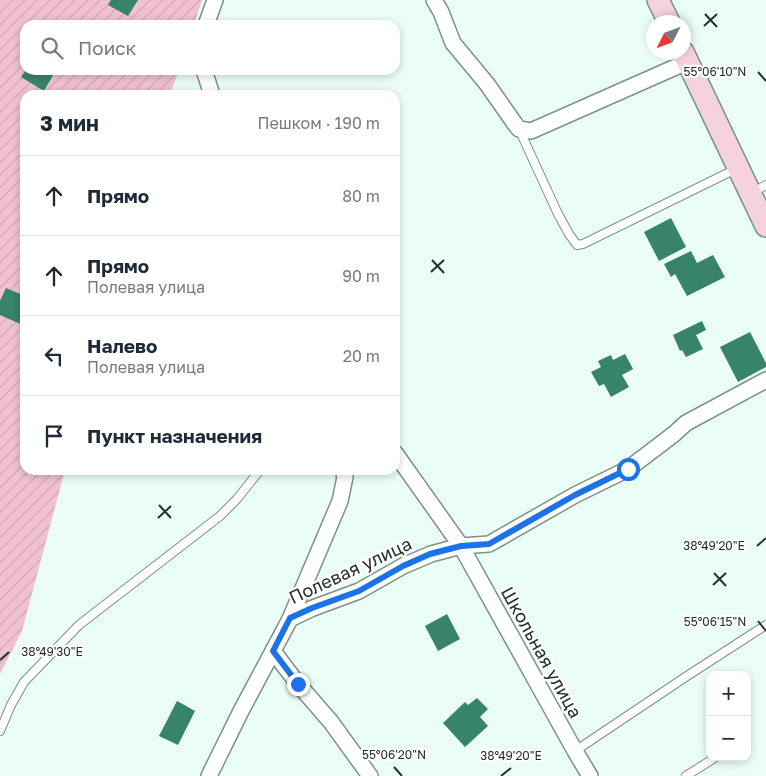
<!DOCTYPE html>
<html lang="ru">
<meta charset="utf-8">
<style>
body{margin:0;font-family:"Golos Text",sans-serif;background:#f2f2f3;color:#1f2937}
.controls{position:absolute;right:15px;bottom:15px;display:grid;overflow:hidden;border-radius:10px;box-shadow:0 2px 8px #0003}
.controls button{width:45px;height:45px;display:grid;place-items:center;padding:0;border:0;border-bottom:1px solid #e0e1e3;background:#fff;color:#1f2937;font:25px sans-serif}
.compass{position:absolute;left:646px;top:15px;width:45px;height:45px;border-radius:50%;background:#fff;box-shadow:0 2px 8px #0003;rotate:228deg}
.stop{position:absolute;width:15px;height:15px;margin:-11px;border:4px solid #1a73e8;border-radius:50%;background:#fff}
.stop.end{background:#1a73e8;border-color:#fff;box-shadow:0 1px 5px #0008}
.list{margin:0;padding:0;list-style:none}
h2{display:flex;justify-content:space-between;align-items:center;height:65px;margin:0;padding:0 20px;font-size:21px}
h2 small{font-size:16px;font-weight:400;color:#747a83}
.list li{display:grid;grid-template-columns:32px 1fr auto;gap:15px;align-items:center;box-sizing:border-box;height:80px;padding:0 20px;border-top:1px solid #e0e1e3}
.list b{display:block;font-size:19px;white-space:nowrap}
.list p{margin:0;font-size:16px;white-space:nowrap;color:#747a83}
.list em{font-size:16px;font-style:normal;color:#747a83}
.icon{flex:none;width:28px;height:28px;fill:none;stroke:currentColor;stroke-width:2;stroke-linecap:round;stroke-linejoin:round}
.map{position:relative;flex:none;width:766px;height:776px;overflow:hidden}
.search{position:absolute;background:#fff;box-shadow:0 2px 8px #0003;left:20px;top:20px;width:380px;height:55px;display:flex;align-items:center;gap:12px;box-sizing:border-box;padding:0 18px;border-radius:15px;color:#747a83;font-size:19px}
.panel{position:absolute;background:#fff;box-shadow:0 2px 8px #0003;left:20px;top:90px;width:380px;height:385px;border-radius:15px}
.map>svg:first-child{display:block}
.garden{fill:url(#garden-furrows)}
.building{fill:#37836c}
.lines{fill:none;stroke-linecap:round;stroke-linejoin:round}
.lane-casing{stroke:#7b9289;stroke-width:10}
.street-casing{stroke:#7b9289;stroke-width:18}
.secondary-casing{stroke:#7b9289;stroke-width:24}
.lane{stroke:#fff;stroke-width:8}
.street{stroke:#fff;stroke-width:15}
.secondary{stroke:#f6d2e0;stroke-width:21}
.route{stroke:#1a73e8;stroke-width:6}
.ticks{fill:none;stroke:#252f2b;stroke-width:2}
.labels{text-anchor:middle;dominant-baseline:central;stroke-width:4.5;stroke-linejoin:round;paint-order:stroke}
.street-label{font-size:18px;fill:#252f2b;stroke:#fff}
.ticks-label{font-size:12px;text-anchor:middle;fill:#252f2b;stroke:#fff;stroke-width:4.5;stroke-linejoin:round;paint-order:stroke}
</style>
<div class="map">
<svg width="766" height="776" viewBox="0 0 766 776">
<defs>
<pattern id="garden-furrows" width="10" height="10" patternUnits="userSpaceOnUse" patternTransform="scale(1.25)"><rect width="10" height="10" fill="#f1c1d1"/><path d="M-1 1l2-2M0 10L10 0M9 11l2-2" fill="none" stroke="#cea6b4"/></pattern>
</defs>
<rect width="100%" height="100%" fill="#eafef6"/>
<polygon class="garden" points="0,0 202,0 194,25 25,25 25,70 179,70 170,95 25,95 25,470 65,470 22,631 0,674"/>
<g class="building">
<polygon points="111,0 138,0 128,16 108,5"/>
<polygon points="26,70 56,70 44,91 21,77"/>
<polygon points="671,218 686,247 659,261 644,232"/>
<polygon points="691,251 697,263 713,255 725,277 687,296 675,274 671,277 664,264"/>
<polygon points="6,288 25,296 25,326 0,315 0,301"/>
<polygon points="702,321 706,330 696,335 703,349 686,357 682,350 680,351 673,335"/>
<polygon points="750,332 766,363 766,367 738,382 720,347"/>
<polygon points="625,354 633,369 622,375 629,387 611,397 604,384 599,386 591,372 601,367 598,361 611,355 613,360"/>
<polygon points="447,614 460,639 438,651 425,626"/>
<polygon points="477,698 488,709 480,717 488,726 465,747 443,723 465,702 468,705"/>
<polygon points="177,701 195,711 178,745 159,736"/>
</g>
<g class="lines">
<g class="lane-casing">
<g id="lane">
<polyline points="519,129 558,214 569,234 577,245 583,244 738,168"/>
<polyline points="752,193 766,185"/>
<polyline points="0,731 11,705 24,682 79,625 220,516 237,499 260,470"/>
<polyline points="575,751 687,676 766,625"/>
<polyline points="686,776 716,757"/>
</g>
</g>
<g class="street-casing">
<g id="street">
<polyline points="434,0 441,12 453,43 487,84 515,124 519,129 531,131 687,62"/>
<polyline points="206,25 215,0"/>
<polyline points="204,70 212,95"/>
<polyline points="395,453 461,546 575,751 590,776"/>
<polyline points="290,619 340,501 345,477 343,470"/>
<polyline points="273,651 298,684 331,722 370,776"/>
<polyline points="209,776 241,711 290,619 313,608 359,591 403,566 431,554 461,546 489,544 575,495 628,469 674,434 686,423 766,380"/>
</g>
</g>
<g class="secondary-casing">
<g id="secondary">
<polyline points="658,0 669,22"/>
<polyline points="683,52 766,226"/>
</g>
</g>
<use href="#lane" class="lane"/>
<use href="#street" class="street"/>
<use href="#secondary" class="secondary"/>
</g>
<g class="lines">
<polyline class="route" points="298,684 273,651 290,618 312,608 359,591 403,566 430,554 461,546 489,544 575,495 628,469"/>
</g>
<path class="ticks" d="M705,14L717,27M704,26L717,14M758,72L766,81M432,260L444,273M431,272L444,260M159,505L171,518M158,518L171,506M757,546L766,538M714,573L726,586M713,585L726,573M758,621L766,631M0,660L9,652M394,767L402,776M501,776L511,768"/>
<g class="labels">
<g class="street-label">
<text transform="translate(350 570) rotate(-25)">Полевая улица</text>
<text transform="translate(542 652) rotate(61)">Школьная улица</text>
</g>
</g>
<g class="ticks-label">
<text x="715" y="76">55°06'10"N</text>
<text x="714" y="550">38°49'20"E</text>
<text x="715" y="626">55°06'15"N</text>
<text x="52" y="656">38°49'30"E</text>
<text x="394" y="759">55°06'20"N</text>
<text x="511" y="760">38°49'20"E</text>
</g>
</svg>
<div class="controls">
<button>+</button>
<button>−</button>
</div>
<svg class="compass" viewBox="-18 -18 36 36"><path d="M0-13l5 13h-10z" fill="#e53935"/><path d="M0 13l5-13h-10z" fill="#747a83"/></svg>
<div class="stop" style="left:628px;top:469px"></div>
<div class="stop end" style="left:298px;top:684px"></div>
<div class="search"><svg class="icon" aria-label="search" viewBox="0 0 24 24"><circle cx="10" cy="10" r="6"/><path d="M15 15l6 6"/></svg>Поиск</div>
<section class="panel">
<h2>3 мин<small>Пешком · 190 m</small></h2>
<ul class="list">
<li><svg class="icon" aria-label="ahead" viewBox="0 0 24 24"><path d="M12 20V5M6 11l6-6 6 6"/></svg><div><b>Прямо</b></div><em>80 m</em></li>
<li><svg class="icon" aria-label="ahead" viewBox="0 0 24 24"><path d="M12 20V5M6 11l6-6 6 6"/></svg><div><b>Прямо</b><p>Полевая улица</p></div><em>90 m</em></li>
<li><svg class="icon" aria-label="left" viewBox="0 0 24 24"><path d="M17 20v-9H6M10 6l-5 5 5 5"/></svg><div><b>Налево</b><p>Полевая улица</p></div><em>20 m</em></li>
<li><svg class="icon" aria-label="arrive" viewBox="0 0 24 24"><path d="M6 21V4h12l-3 4 3 4H6"/></svg><div><b>Пункт назначения</b></div></li>
</ul>
</section>
</div>
